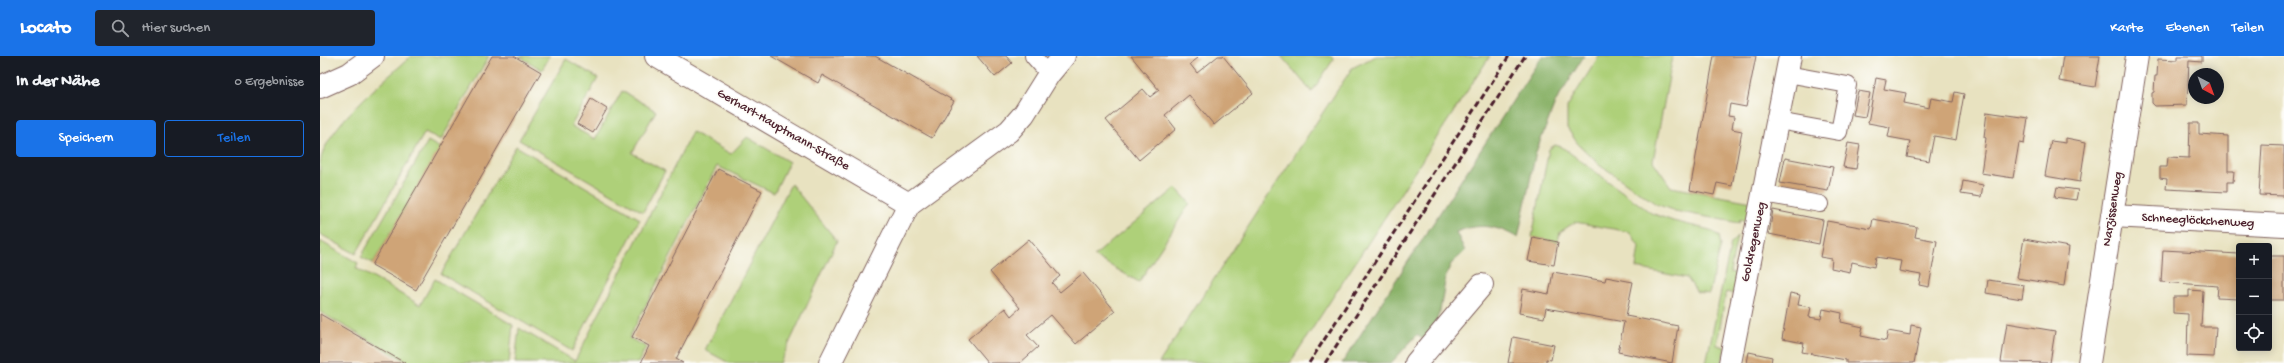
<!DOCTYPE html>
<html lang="de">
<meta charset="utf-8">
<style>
body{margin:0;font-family:"Gochi Hand",sans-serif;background:#20242c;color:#f1f3f6}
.controls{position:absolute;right:12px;bottom:12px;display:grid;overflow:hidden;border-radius:4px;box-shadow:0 2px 10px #0003}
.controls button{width:36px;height:36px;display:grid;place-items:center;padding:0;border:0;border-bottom:1px solid #363941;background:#171b24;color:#f1f3f6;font:20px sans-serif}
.compass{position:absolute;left:1868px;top:12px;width:36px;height:36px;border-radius:50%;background:#171b24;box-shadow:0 2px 10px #0003;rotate:139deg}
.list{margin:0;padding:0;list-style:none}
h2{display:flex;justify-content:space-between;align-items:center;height:52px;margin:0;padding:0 16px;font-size:17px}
h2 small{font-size:13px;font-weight:400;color:#9ea1a6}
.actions{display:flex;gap:8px;padding:12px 16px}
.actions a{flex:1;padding:9px 0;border:1px solid #1a73e8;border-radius:4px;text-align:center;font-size:14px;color:#1a73e8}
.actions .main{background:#1a73e8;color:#fff}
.icon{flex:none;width:22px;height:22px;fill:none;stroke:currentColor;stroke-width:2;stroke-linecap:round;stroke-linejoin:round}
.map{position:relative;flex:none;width:1964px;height:307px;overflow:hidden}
header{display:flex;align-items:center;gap:24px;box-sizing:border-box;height:56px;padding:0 20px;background:#1a73e8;color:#fff}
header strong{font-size:19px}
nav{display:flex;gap:22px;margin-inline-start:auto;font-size:14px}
.search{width:280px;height:36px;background:#20242c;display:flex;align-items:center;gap:10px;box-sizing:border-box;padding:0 14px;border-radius:4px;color:#9ea1a6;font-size:15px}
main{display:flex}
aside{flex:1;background:#171b24}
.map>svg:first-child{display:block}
.green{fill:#aed079;stroke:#7c7852}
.forest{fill:#8ab269;stroke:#6a684a}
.building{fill:#cfa477}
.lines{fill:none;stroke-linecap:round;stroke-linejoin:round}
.lane-casing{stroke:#81635f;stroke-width:18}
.street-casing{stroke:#81635f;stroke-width:24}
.lane{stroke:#fff;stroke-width:16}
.street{stroke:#fff;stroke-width:22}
.rail{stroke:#4a1f2b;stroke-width:3;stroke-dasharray:6 3;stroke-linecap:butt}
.labels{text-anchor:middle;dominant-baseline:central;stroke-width:3.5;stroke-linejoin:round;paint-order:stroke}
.street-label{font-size:13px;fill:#4a1f2b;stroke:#fdfcf7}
</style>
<header>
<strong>Locato</strong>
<div class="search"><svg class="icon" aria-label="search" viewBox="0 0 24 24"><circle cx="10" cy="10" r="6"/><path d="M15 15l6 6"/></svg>Hier suchen</div>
<nav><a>Karte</a><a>Ebenen</a><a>Teilen</a></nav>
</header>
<main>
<aside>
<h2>In der Nähe<small>0 Ergebnisse</small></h2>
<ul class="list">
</ul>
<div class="actions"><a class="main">Speichern</a><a>Teilen</a></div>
</aside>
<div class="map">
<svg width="1964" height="307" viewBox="0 0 1964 307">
<rect width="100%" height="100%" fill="#fdfcf7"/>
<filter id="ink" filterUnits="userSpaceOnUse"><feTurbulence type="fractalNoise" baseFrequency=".025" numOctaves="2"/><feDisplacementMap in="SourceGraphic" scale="8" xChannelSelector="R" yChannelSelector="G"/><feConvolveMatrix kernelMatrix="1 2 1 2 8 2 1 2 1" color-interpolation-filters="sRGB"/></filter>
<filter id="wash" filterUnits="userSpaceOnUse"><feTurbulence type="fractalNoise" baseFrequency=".012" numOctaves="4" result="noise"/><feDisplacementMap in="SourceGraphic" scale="16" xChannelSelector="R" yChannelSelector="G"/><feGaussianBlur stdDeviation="0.9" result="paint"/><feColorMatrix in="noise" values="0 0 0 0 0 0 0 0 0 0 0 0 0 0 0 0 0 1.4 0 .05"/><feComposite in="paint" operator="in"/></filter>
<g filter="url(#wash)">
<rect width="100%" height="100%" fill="#e8e2c0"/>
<g class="green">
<path d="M91,0H169L121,84L105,76L36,198L0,178C0,155 0,130 0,108C4,71 65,25 91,0Z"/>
<polygon points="199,0 230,0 222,14"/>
<polygon points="961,0 1012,0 1013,4 992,36"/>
<polygon points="1056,0 1170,0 970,307 839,307 1032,12"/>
<polygon points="1279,0 1353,0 1333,105 1351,131 1432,146 1428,166 1420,164 1419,167 1355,155 1336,148 1279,108 1258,88 1247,72 1247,51"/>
<polygon points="246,3 278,22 251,70 275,83 302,35 336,55 312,97 345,115 323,156 199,84"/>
<polygon points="372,76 411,98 427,81 469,106 454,137 397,110 309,282 326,291 318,307 195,307 199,272 255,305"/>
<polygon points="108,85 120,92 53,207 41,201"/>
<polygon points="1235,89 1242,91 1331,157 1353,165 1390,174 1399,180 1401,189 1389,238 1377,236 1367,222 1316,212 1319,190 1310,176 1255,166 1240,176 1238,186 1212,181 1229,93"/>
<polygon points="196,90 320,163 252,295 121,218"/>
<polygon points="471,128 517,185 460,307 409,307 385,294"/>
<polygon points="856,132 870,147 819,226 774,200"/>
<polygon points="1417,181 1410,216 1418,218 1415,238 1406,236 1397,289 1405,291 1402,307 1386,307 1411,187"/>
<polygon points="0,185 38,207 36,212 100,249 115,223 193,269 189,307 89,307 0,256"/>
</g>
<path class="forest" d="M1222,0H1264L1236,45L1216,96L1198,182C1176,169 1159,167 1136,176L1145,195L1131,208L1126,220L1120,255L1113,273L1105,285L1097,279L1071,307H1022Z"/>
<g id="blocks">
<g class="building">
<polygon points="172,0 194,0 221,16 96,234 52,209"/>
<polygon points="451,0 555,0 634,45 612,82 502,19 498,27"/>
<polygon points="657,0 686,0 692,7 675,21"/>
<polygon points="811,0 876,0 878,2 870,8 877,17 898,0 903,0 933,37 894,69 869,39 845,59 856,73 819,104 786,64 823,33 830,41 839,34"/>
<polygon points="1394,0 1436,0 1426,51 1410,48 1408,60 1414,61 1412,73 1422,75 1412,130 1397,127 1394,139 1370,134"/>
<polygon points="1743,0 1780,0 1775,31 1739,25"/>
<polygon points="1858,0 1882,0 1882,6 1869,5 1867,49 1835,50 1832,47 1832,37 1834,36 1835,20 1837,20 1838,3 1858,4"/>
<polygon points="1556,22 1566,24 1564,33 1586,37 1584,47 1609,52 1611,42 1633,46 1635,36 1644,38 1636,84 1614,80 1609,105 1587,101 1590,85 1568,81 1570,71 1548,67"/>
<polygon points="1538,35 1550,37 1545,61 1533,59"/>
<polygon points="271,43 287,53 273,77 257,68"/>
<polygon points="1667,56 1708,62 1704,88 1699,87 1693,122 1661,117 1666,82 1664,81"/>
<polygon points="1870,67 1879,67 1879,78 1908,80 1908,115 1914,115 1913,126 1907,126 1907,136 1846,133 1847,123 1840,122 1840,111 1847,111 1848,101 1869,102"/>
<polygon points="1746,82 1766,86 1760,126 1725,120 1731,85 1746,87"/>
<polygon points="1528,87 1540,89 1536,113 1523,111"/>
<polygon points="1942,89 1964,90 1964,140 1939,139"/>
<polygon points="1465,102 1513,111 1508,135 1460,127"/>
<polygon points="398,113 442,135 356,303 363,307 321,307 329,290 312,281"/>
<polygon points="1643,125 1663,129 1661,141 1641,138"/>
<polygon points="1737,131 1758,134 1756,144 1735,141"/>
<polygon points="1453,154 1503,164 1499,188 1449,178"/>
<polygon points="1553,163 1597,171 1595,181 1617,185 1609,231 1599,229 1601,219 1579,215 1581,205 1556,201 1554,211 1532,206 1530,216 1511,212 1512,203 1500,201 1507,165 1551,173"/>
<polygon points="1213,181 1238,186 1234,209 1208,205"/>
<polygon points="709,183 740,220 732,227 740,236 763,217 795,255 756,288 731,259 707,279 718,291 700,307 668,307 648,283 685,252 691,260 700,252 670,216"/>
<polygon points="1704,183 1749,191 1744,230 1697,222"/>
<polygon points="1843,194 1919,198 1919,243 1897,242 1898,230 1841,226"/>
<rect x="1949" y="200" width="15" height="44"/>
<polygon points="1233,216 1285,225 1286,221 1313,226 1306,260 1358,270 1352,307 1298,296 1304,266 1226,252 1224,262 1199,257 1203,233 1229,238"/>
<polygon points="1668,224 1704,229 1702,243 1666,237"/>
<polygon points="1869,234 1883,235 1881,271 1896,271 1894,301 1867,300 1868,258 1853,257 1853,241 1869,241"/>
<polygon points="1470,237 1480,239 1478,249 1491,251 1489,261 1501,263 1503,253 1522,257 1521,266 1543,271 1541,280 1566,285 1568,275 1590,279 1591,269 1601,271 1594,307 1526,307 1526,304 1482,296 1484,287 1462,283"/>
<polygon points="0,258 85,307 0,307"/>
<polygon points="1687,267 1735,275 1730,307 1681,306"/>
<polygon points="1193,281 1234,289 1231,304 1226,303 1226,307 1188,307"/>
<polygon points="1429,296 1452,301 1451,307 1427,307"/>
</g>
</g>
</g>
<g filter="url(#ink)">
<use href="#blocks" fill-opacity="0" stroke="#81635f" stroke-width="1"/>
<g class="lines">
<g class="lane-casing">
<g id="lane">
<polyline points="713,0 729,18"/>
<polyline points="1458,65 1519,76 1528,29 1467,18"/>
<polyline points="1444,138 1500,148"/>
</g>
</g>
<g class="street-casing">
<g id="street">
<polyline points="336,0 589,148 689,75 704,58 729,18 744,0"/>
<polyline points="0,31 29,18 53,0"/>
<polyline points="1792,160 1964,169"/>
<polyline points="510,307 589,148"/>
<polyline points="1096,307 1162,229"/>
<polyline points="1410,307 1470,0"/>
<polyline points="1769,307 1817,0"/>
</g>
</g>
<use href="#lane" class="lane"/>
<use href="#street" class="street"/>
<g class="rail">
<polyline points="989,307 1189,0"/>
<polyline points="1005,307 1205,0"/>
</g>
</g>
</g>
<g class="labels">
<g class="street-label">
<text transform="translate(463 74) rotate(30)">Gerhart-Hauptmann-Straße</text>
<text transform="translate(1793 153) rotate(-81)">Narzissenweg</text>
<text transform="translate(1878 165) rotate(3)">Schneeglöckchenweg</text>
<text transform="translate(1434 186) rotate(-78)">Goldregenweg</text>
</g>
</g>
</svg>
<div class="controls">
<button>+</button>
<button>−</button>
<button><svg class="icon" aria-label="locate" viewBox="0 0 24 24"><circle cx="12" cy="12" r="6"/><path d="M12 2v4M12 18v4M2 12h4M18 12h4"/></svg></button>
</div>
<svg class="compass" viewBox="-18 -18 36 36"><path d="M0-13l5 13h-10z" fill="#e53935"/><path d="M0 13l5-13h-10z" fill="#9ea1a6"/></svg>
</div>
</main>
